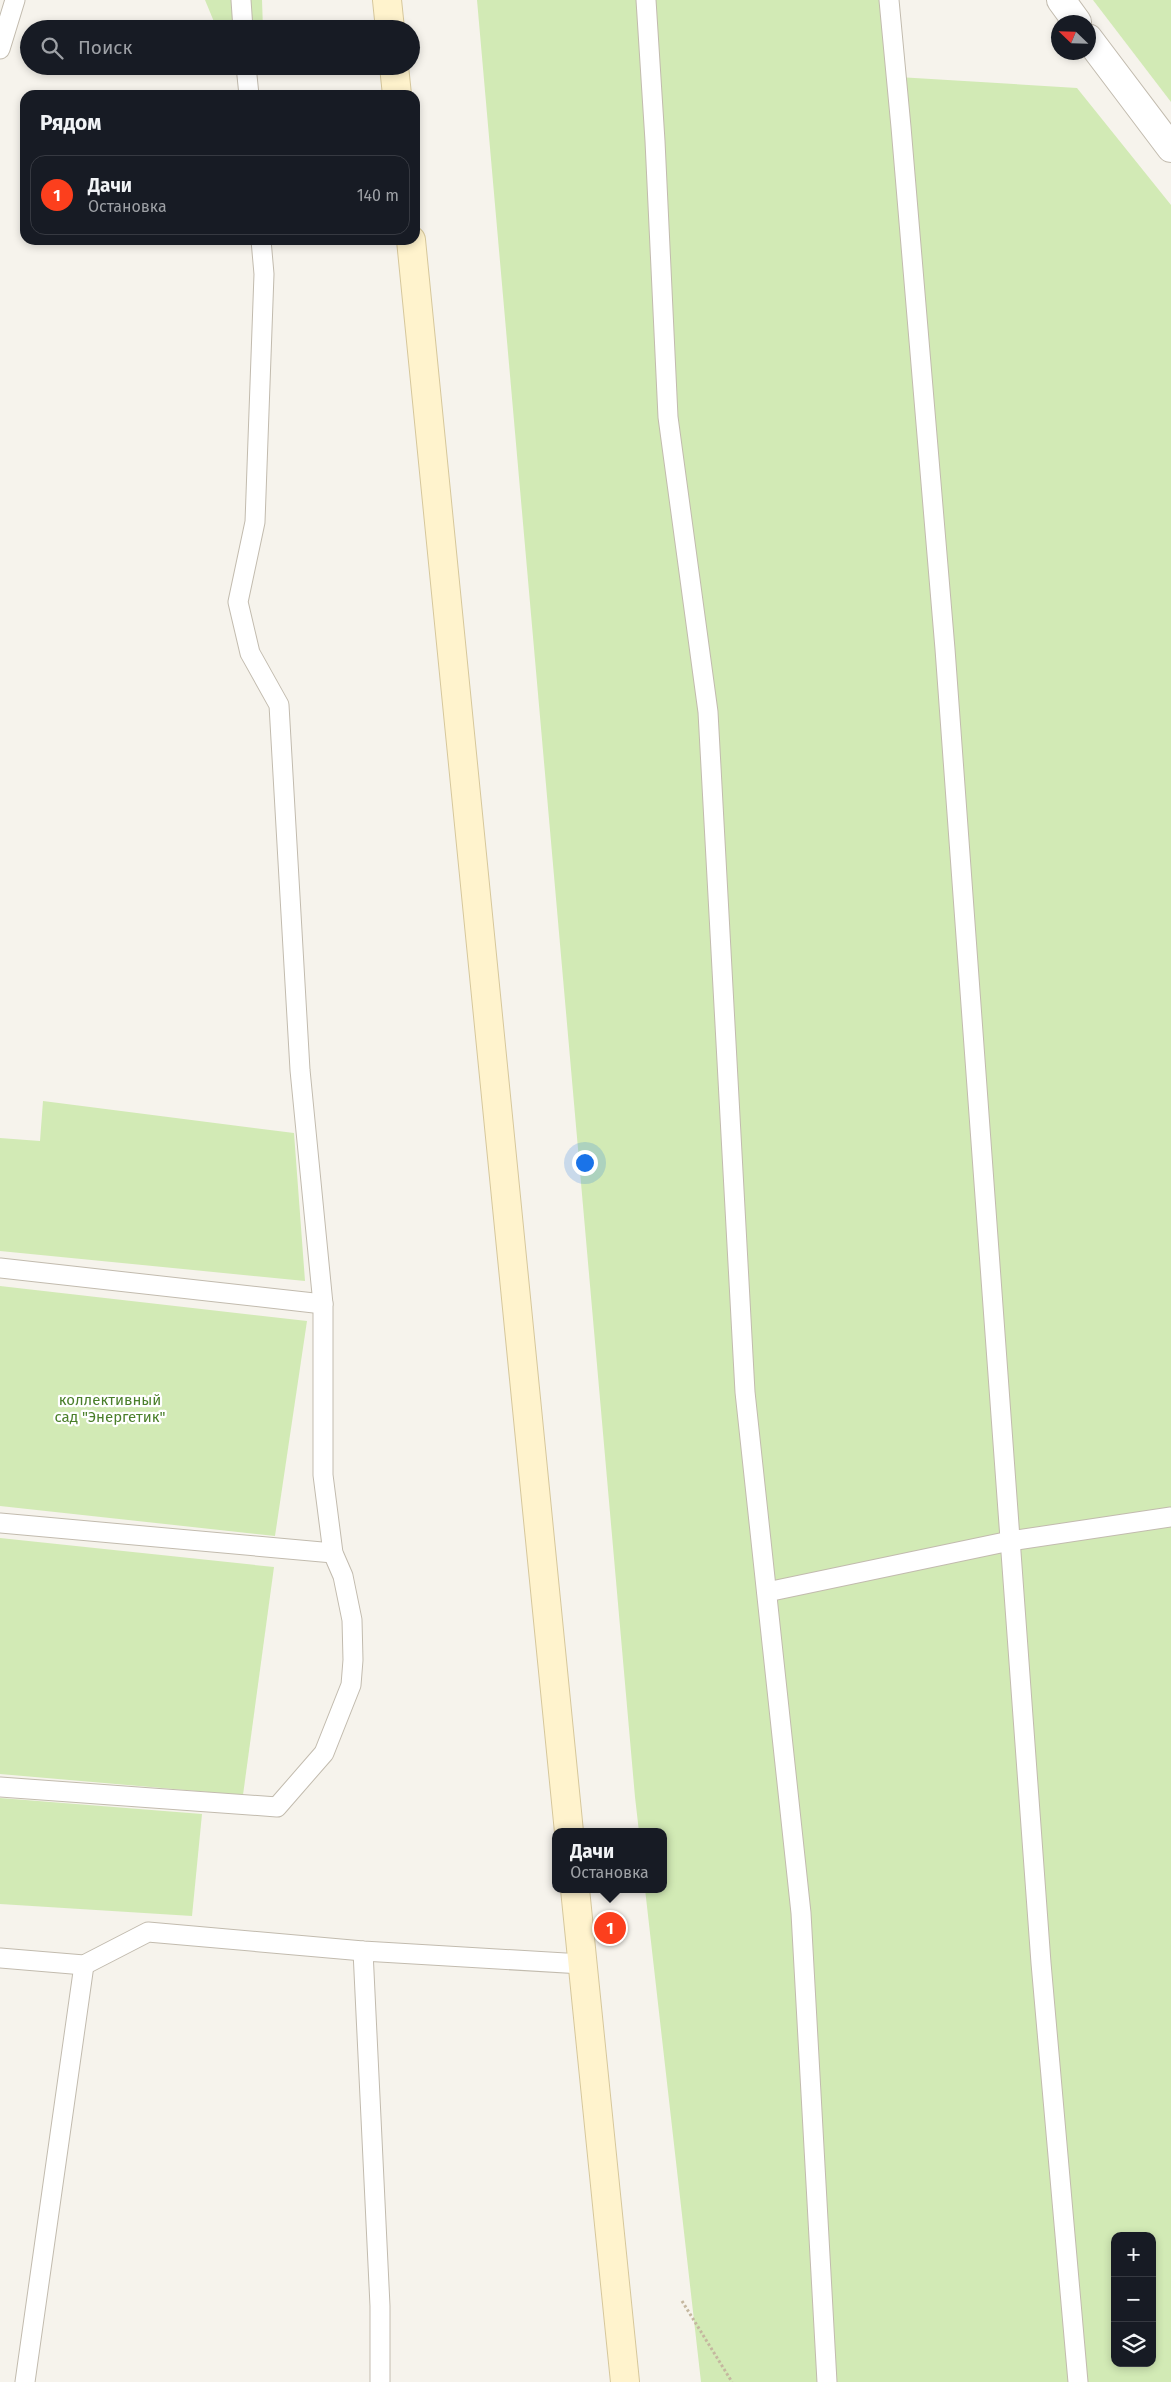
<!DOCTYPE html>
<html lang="ru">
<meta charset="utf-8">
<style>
body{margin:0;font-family:"Fira Sans",sans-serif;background:#242831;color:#f1f3f6}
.controls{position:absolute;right:15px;bottom:15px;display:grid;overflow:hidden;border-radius:10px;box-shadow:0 2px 8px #0003}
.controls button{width:45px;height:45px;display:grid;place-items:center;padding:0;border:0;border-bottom:1px solid #363941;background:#171b24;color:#f1f3f6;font:25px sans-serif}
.compass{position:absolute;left:1051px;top:15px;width:45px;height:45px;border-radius:50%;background:#171b24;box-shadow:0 2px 8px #0003;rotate:293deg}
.you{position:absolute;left:584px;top:1162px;width:18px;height:18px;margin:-12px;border:4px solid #fff;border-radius:50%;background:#1a73e8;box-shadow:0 0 0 8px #1a73e833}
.badge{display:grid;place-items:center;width:32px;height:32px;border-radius:50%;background:#fc3f1d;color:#fff;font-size:16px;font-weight:700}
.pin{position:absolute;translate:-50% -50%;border:2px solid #fff;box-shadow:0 1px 5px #0006}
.popup{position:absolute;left:552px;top:1828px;width:115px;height:65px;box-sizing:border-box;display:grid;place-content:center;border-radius:10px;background:#171b24;filter:drop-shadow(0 1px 4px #0005);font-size:16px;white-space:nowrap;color:#9ea1a6}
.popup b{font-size:19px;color:#f1f3f6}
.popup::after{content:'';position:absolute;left:50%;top:100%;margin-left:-10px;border:10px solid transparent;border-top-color:#171b24}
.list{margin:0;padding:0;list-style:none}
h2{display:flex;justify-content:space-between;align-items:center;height:65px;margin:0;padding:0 20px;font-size:21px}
h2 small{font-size:16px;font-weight:400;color:#9ea1a6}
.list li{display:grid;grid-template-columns:32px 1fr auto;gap:15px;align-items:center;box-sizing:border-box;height:80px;margin:0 10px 10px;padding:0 10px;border:1px solid #363941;border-radius:15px}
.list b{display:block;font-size:19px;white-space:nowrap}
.list p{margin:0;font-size:16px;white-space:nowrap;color:#9ea1a6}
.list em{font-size:16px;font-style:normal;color:#9ea1a6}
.icon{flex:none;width:28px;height:28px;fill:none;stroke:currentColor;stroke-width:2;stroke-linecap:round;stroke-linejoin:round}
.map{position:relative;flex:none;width:1171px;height:2382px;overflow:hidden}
.search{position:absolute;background:#171b24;box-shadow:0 2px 8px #0003;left:20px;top:20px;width:400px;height:55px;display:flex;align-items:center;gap:12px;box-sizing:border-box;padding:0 18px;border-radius:28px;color:#9ea1a6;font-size:19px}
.panel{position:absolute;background:#171b24;box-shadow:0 2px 8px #0003;left:20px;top:90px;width:400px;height:155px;border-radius:15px}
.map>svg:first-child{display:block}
.green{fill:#d2eab5;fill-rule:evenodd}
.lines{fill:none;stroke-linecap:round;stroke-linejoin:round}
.lane-casing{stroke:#c2bbae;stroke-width:21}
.street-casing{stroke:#c2bbae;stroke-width:30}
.secondary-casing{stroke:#d6c79b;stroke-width:30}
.path{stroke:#c4b79f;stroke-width:3;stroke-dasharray:2.5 2.5;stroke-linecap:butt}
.lane{stroke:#fff;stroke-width:19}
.street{stroke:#fff;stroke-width:28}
.secondary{stroke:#fff3cd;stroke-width:28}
.labels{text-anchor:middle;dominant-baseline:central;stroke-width:4.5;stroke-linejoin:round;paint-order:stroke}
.park-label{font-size:15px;fill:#4a7f2a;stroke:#fff}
</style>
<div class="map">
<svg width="1171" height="2382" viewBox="0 0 1171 2382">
<rect width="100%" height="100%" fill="#f6f3ec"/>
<g class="green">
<polygon points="205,0 262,0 263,29 217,29"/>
<path d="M477,0H883L898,77L1077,88L1171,205V2382H701L645,1889H664V1832H639L635,1797ZM1115,2236H1152V2363H1115Z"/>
<polygon points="1093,0 1171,0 1171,102"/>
<polygon points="43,1101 294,1133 305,1281 0,1251 0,1138 40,1141"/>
<polygon points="0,1286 307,1321 275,1536 0,1506"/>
<polygon points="0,1538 274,1567 243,1795 0,1774"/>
<polygon points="0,1798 202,1814 192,1916 0,1904"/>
</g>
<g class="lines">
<g class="lane-casing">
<g id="lane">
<polyline points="241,0 243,29"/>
<polyline points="646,0 655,141 668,417 708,712 745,1392 801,1913 827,2382"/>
<polyline points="889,0 901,127 945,649 1041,1963 1078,2382"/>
<polyline points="0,49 15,0"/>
<polyline points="246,66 249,95"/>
<polyline points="0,1268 323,1304"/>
<polyline points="0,1523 333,1553"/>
<polyline points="767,1592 1010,1541 1171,1517"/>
<polyline points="0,1787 277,1807 324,1753 351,1685 353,1660 352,1620 343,1576 333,1553 323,1475 323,1304 300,1070 279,705 250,653 238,602 255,522 264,274 261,240"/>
<polyline points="363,1951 380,2306 380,2382"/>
<polyline points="0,1958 84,1965 148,1932 363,1951 582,1964"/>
<polyline points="25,2382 84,1965"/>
</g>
</g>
<g class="street-casing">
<g id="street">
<polyline points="1061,0 1077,22"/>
<polyline points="1088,38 1171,148"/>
</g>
</g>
<g class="secondary-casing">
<g id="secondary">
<polyline points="387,0 390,29"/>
<polyline points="394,66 397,95"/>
<polyline points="411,240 569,1832"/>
<polyline points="575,1889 625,2382"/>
</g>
</g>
<polyline class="path" points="682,2301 732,2382"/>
<use href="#lane" class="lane"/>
<use href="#street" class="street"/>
<use href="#secondary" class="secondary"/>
</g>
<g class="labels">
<g class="park-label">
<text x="110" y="1400">коллективный<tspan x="110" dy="17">сад "Энергетик"</tspan></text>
</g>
</g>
</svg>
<div class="controls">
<button>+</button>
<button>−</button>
<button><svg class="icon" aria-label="layers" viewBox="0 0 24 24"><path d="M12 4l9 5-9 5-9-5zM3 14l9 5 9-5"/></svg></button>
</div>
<svg class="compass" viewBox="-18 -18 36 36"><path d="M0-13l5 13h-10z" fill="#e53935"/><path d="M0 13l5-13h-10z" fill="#9ea1a6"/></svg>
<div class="you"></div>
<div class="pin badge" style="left:610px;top:1928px">1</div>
<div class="popup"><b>Дачи</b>Остановка</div>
<div class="search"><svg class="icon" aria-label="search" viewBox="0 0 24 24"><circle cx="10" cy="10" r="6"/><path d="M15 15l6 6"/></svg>Поиск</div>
<section class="panel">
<h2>Рядом<small></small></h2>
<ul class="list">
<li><span class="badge">1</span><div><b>Дачи</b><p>Остановка</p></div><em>140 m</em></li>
</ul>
</section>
</div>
